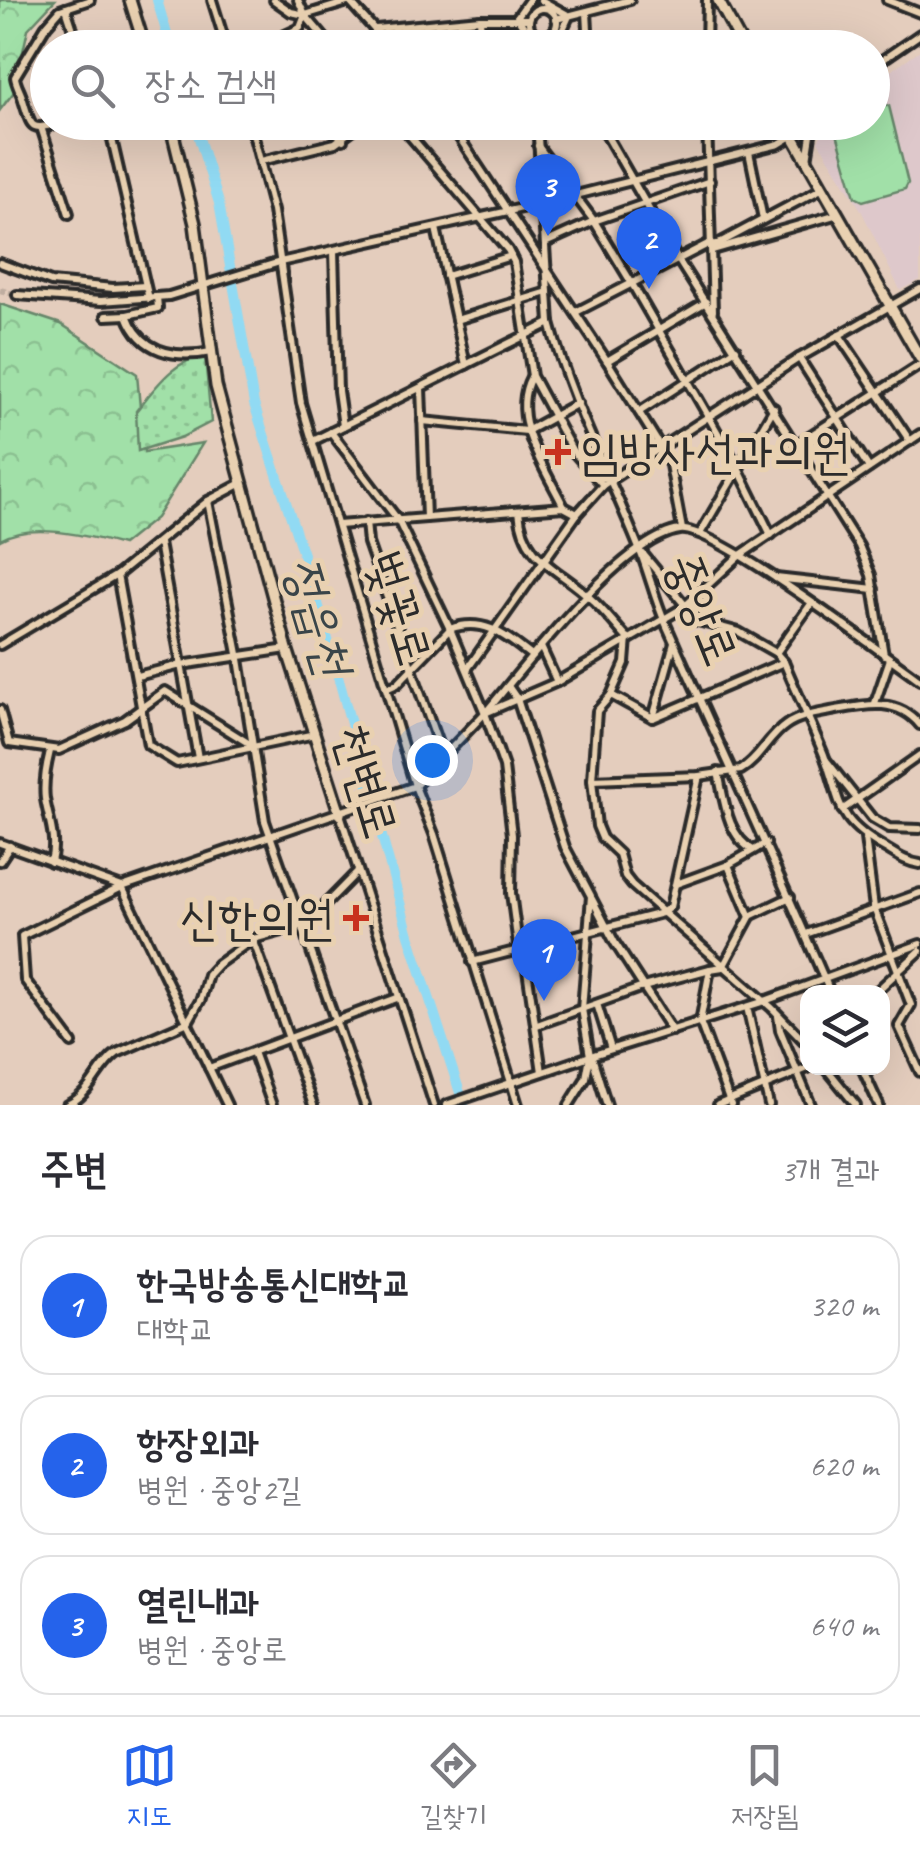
<!DOCTYPE html>
<html lang="ko">
<meta charset="utf-8">
<style>
body{margin:0;font-family:Caveat,"Poor Story",sans-serif;background:#f7f7f7;color:#2b2b33}
.controls{position:absolute;right:30px;bottom:30px;display:grid;overflow:hidden;border-radius:20px;box-shadow:0 10px 40px #0002}
.controls button{width:90px;height:90px;display:grid;place-items:center;padding:0;border:0;border-bottom:2px solid #e1e1e2;background:#fff;color:#2b2b33;font:50px sans-serif}
.you{position:absolute;left:432px;top:760px;width:35px;height:35px;margin:-25px;border:8px solid #fff;border-radius:50%;background:#1a73e8;box-shadow:0 0 0 15px #1a73e833}
.badge{display:grid;place-items:center;width:65px;height:65px;border-radius:50%;background:#2563eb;color:#fff;font-size:32px;font-weight:700}
.pin{position:absolute;translate:-50% -82px;filter:drop-shadow(0 2px 5px #0008)}
.pin::after{content:'';position:absolute;top:52px;width:35px;height:30px;background:inherit;clip-path:polygon(0 0,100% 0,50% 100%)}
.list{margin:0;padding:0;list-style:none}
h2{display:flex;justify-content:space-between;align-items:center;height:130px;margin:0;padding:0 40px;font-size:42px}
h2 small{font-size:32px;font-weight:400;color:#7c7c81}
.list li{display:grid;grid-template-columns:65px 1fr auto;gap:30px;align-items:center;box-sizing:border-box;height:140px;margin:0 20px 20px;padding:0 20px;border:2px solid #e1e1e2;border-radius:30px}
.list b{display:block;font-size:38px;white-space:nowrap}
.list p{margin:0;font-size:32px;white-space:nowrap;color:#7c7c81}
.list em{font-size:32px;font-style:normal;color:#7c7c81}
.icon{flex:none;width:55px;height:55px;fill:none;stroke:currentColor;stroke-width:2;stroke-linecap:round;stroke-linejoin:round}
.map{position:relative;flex:none;width:920px;height:1105px;overflow:hidden}
.search{position:absolute;background:#fff;box-shadow:0 10px 40px #0002;left:30px;right:30px;top:30px;height:110px;display:flex;align-items:center;gap:25px;box-sizing:border-box;padding:0 35px;border-radius:55px;color:#7c7c81;font-size:38px}
.sheet{height:610px;background:#fff}
nav{display:flex;justify-content:space-around;align-items:center;box-sizing:border-box;height:140px;border-top:2px solid #e1e1e2;background:#fff;font-size:28px;color:#7c7c81}
nav a{display:grid;justify-items:center;gap:5px}
nav .on{color:#2563eb}
.map>svg:first-child{display:block}
.built{fill:#dec8cb}
.grass{fill:#a1e0a8;stroke:#66866a;stroke-width:2.5}
.forest{fill:url(#forest-crowns);stroke:#66866a;stroke-width:2.5}
.park{fill:url(#park-dots);stroke:#66866a;stroke-width:2.5}
.lines{fill:none;stroke-linecap:round;stroke-linejoin:round}
.river{stroke:#91daf3;stroke-width:10}
.minor-tunnel{stroke:#bfada0;stroke-width:6;stroke-dasharray:6 3;stroke-linecap:butt}
.minor-casing{stroke:#2b2b2b;stroke-width:14}
.major-casing{stroke:#2b2b2b;stroke-width:16}
.minor{stroke:#e9d1b1;stroke-width:6}
.major{stroke:#e9d1b1;stroke-width:9}
.poi-dot{fill:#c8321e;stroke:#e9d1b1;stroke-width:4}
.labels{text-anchor:middle;dominant-baseline:central;stroke-width:10;stroke-linejoin:round;paint-order:stroke}
.poi-label{font-size:48px;fill:#2b2b2b;stroke:#e9d1b1;text-anchor:start}
.street-label{font-size:48px;fill:#2b2b2b;stroke:#e9d1b1}
.water-label{font-size:50px;font-style:italic;fill:#3a4549;stroke:#e9d1b1}
</style>
<div class="map">
<svg width="920" height="1105" viewBox="0 0 920 1105">
<defs>
<pattern id="forest-crowns" width="20" height="18" patternUnits="userSpaceOnUse" patternTransform="scale(2.5)"><rect width="20" height="18" fill="#a1e0a8"/><path d="M2 6a3 3 0 1 1 6 0M12 15a3 3 0 1 1 6 0" fill="none" stroke="#8bc091"/></pattern>
<pattern id="park-dots" width="8" height="8" patternUnits="userSpaceOnUse" patternTransform="scale(2.5)"><rect width="8" height="8" fill="#a1e0a8"/><path d="M2 2h.1M6 6h.1" fill="none" stroke="#8bc091" stroke-width="1.8" stroke-linecap="round"/></pattern>
</defs>
<rect width="100%" height="100%" fill="#e4cdbd"/>
<filter id="ink" filterUnits="userSpaceOnUse"><feTurbulence type="fractalNoise" baseFrequency=".01" numOctaves="2"/><feDisplacementMap in="SourceGraphic" scale="20" xChannelSelector="R" yChannelSelector="G"/><feConvolveMatrix kernelMatrix="1 2 1 2 8 2 1 2 1" color-interpolation-filters="sRGB"/></filter>
<g filter="url(#ink)">
<polygon class="built" points="920,50 920,280 900,290 861,210 818,141 828,123 872,122 873,83"/>
<polygon class="grass" points="881,103 889,106 908,183 905,189 863,201 855,197 834,123 872,122 873,105"/>
<g class="forest">
<polygon points="0,0 55,0 28,29 14,92 0,110"/>
<path d="M0,304L61,324L137,374L144,452L203,443L156,518L122,545C90,536 30,522 0,540Z"/>
</g>
<path class="park" d="M205,356L211,422L182,437L138,451L136,411C156,387 173,360 205,356Z"/>
<g class="lines">
<g class="river">
<polyline points="157,0 171,48"/>
<polyline points="194,122 219,203 254,404 313,585 409,935 464,1105"/>
</g>
<polyline class="minor-tunnel" points="0,290 17,295"/>
<g class="minor-casing">
<g id="minor">
<polyline points="212,0 227,48"/>
<polyline points="274,0 291,12 305,15 333,48"/>
<polyline points="298,0 305,15"/>
<polyline points="348,0 391,48"/>
<polyline points="541,0 568,15"/>
<polyline points="887,0 920,13"/>
<polyline points="66,8 79,48"/>
<circle cx="543" cy="22" r="14"/>
<polyline points="587,12 589,48"/>
<polyline points="305,15 351,1"/>
<polyline points="517,17 535,44"/>
<polyline points="517,17 529,0"/>
<polyline points="480,19 482,48"/>
<polyline points="556,19 630,0"/>
<polyline points="376,29 480,19 529,19"/>
<polyline points="556,45 569,16"/>
<polyline points="257,48 300,28 305,15"/>
<polyline points="706,48 707,0"/>
<polyline points="872,67 920,34"/>
<path d="M64,122C30,130 33,132 23,100C21,92 16,85 15,77L46,26L60,10L90,0"/>
<polyline points="108,122 149,299"/>
<polyline points="250,122 273,211 301,403 415,786 434,834 518,1105"/>
<polyline points="326,122 343,140"/>
<polyline points="398,122 508,250 514,262 532,376 572,450 603,485"/>
<polyline points="449,122 607,361 660,446 670,465 682,529"/>
<path d="M537,122L550,323C571,402 610,475 640,551C649,574 655,599 665,622C720,746 777,868 830,992"/>
<polyline points="599,122 677,258 859,546 871,575 884,655"/>
<polyline points="707,122 713,311"/>
<polyline points="41,127 69,214"/>
<polyline points="459,137 479,122"/>
<polyline points="538,146 594,221 631,282 738,468 771,535"/>
<polyline points="749,152 763,219"/>
<polyline points="807,160 813,122"/>
<polyline points="261,161 335,143 363,122"/>
<polyline points="436,228 466,365"/>
<polyline points="545,243 594,221 710,181"/>
<polyline points="712,250 838,214"/>
<polyline points="334,251 338,391 343,426"/>
<polyline points="0,263 51,282 113,288 145,286"/>
<polyline points="446,276 511,256"/>
<polyline points="17,295 101,301 169,296 280,262 540,204 779,144 792,136 803,122"/>
<path d="M157,297L158,308L127,315C141,353 175,359 211,352"/>
<polyline points="576,312 708,244 712,247 821,189"/>
<polyline points="106,316 127,315"/>
<polyline points="456,320 548,292"/>
<polyline points="839,335 910,441"/>
<polyline points="799,358 869,468"/>
<polyline points="607,361 706,302"/>
<path d="M531,377C509,419 545,468 564,507"/>
<polyline points="421,388 426,518"/>
<polyline points="639,412 736,349"/>
<polyline points="422,421 527,431 578,403"/>
<polyline points="331,432 398,520 450,629 485,713 504,767 512,835 511,893 518,945 524,949 542,1072"/>
<polyline points="313,441 550,323"/>
<polyline points="797,444 920,365"/>
<polyline points="208,501 239,659 265,821 365,1105"/>
<path d="M519,511C523,561 559,568 590,598C604,610 615,625 627,638L625,663L611,695L597,711L592,780L597,826L602,838L619,854L625,876L632,885L772,1008L808,1045"/>
<polyline points="366,522 368,543 443,758"/>
<polyline points="338,525 564,507 577,514"/>
<polyline points="701,532 774,408"/>
<polyline points="159,543 198,758"/>
<path d="M643,554L698,621L739,632L776,653L784,662C797,693 811,723 824,755C842,803 834,819 885,848C897,855 906,862 920,864"/>
<polyline points="117,575 148,745 177,763 315,734"/>
<polyline points="776,578 874,589"/>
<polyline points="0,645 117,575 208,501 242,483"/>
<polyline points="541,647 557,682"/>
<polyline points="776,653 811,604"/>
<polyline points="468,668 577,514 603,485 799,358 920,289"/>
<polyline points="137,676 181,665 287,649"/>
<polyline points="508,686 517,699 565,847 591,896 582,1009 590,1056 586,1078 569,1105"/>
<path d="M388,688L397,684L450,629C485,616 507,637 533,657"/>
<polyline points="611,695 653,718 784,662"/>
<polyline points="875,703 890,659"/>
<polyline points="0,710 9,743 59,750 125,720 165,691 253,746"/>
<path d="M486,712C525,666 622,538 680,530C714,525 883,654 920,680"/>
<polyline points="653,718 674,643"/>
<path d="M50,751C46,767 43,783 45,799C49,822 57,838 51,862"/>
<polyline points="826,760 872,818 889,828 920,829"/>
<path d="M718,772C724,798 727,837 753,850"/>
<path d="M592,780L699,776L741,770C760,759 768,737 786,725C799,716 815,714 831,711C864,705 896,696 920,725"/>
<polyline points="842,810 920,755"/>
<polyline points="340,814 434,1105"/>
<polyline points="865,838 874,908 911,1005 899,1026 920,1072"/>
<polyline points="0,843 122,887 227,1105"/>
<polyline points="0,861 10,846"/>
<polyline points="728,865 750,917 723,967 710,969 700,1022 731,1105"/>
<polyline points="676,884 728,865 766,843"/>
<polyline points="592,899 615,943 672,1031"/>
<polyline points="750,916 790,897"/>
<polyline points="806,934 920,893"/>
<polyline points="253,939 313,1105"/>
<polyline points="472,962 662,913 670,907 699,776"/>
<polyline points="876,992 920,951"/>
<polyline points="597,1004 611,1049"/>
<polyline points="747,1007 769,1105"/>
<polyline points="778,1016 780,1030 811,1105"/>
<polyline points="537,1025 643,987 710,969"/>
<polyline points="72,1043 25,980 22,936 122,887 415,786 485,713 557,682 684,607 739,556 920,434"/>
<polyline points="253,1052 272,1105"/>
<polyline points="592,1057 607,1105"/>
<polyline points="209,1068 397,998"/>
<polyline points="826,1068 856,1105"/>
<polyline points="862,1068 879,1105"/>
<path d="M67,1105C92,1094 96,1068 117,1053L188,1022L201,999L208,975L218,964L253,939L301,926L311,919L357,872"/>
<polyline points="446,1105 590,1056 762,1002 920,944"/>
<polyline points="718,1105 808,1068"/>
</g>
</g>
<g class="major-casing">
<g id="major">
<polyline points="130,0 145,48"/>
<polyline points="718,0 744,48"/>
<polyline points="170,122 195,224 216,386 287,649 340,814"/>
<polyline points="785,122 920,358"/>
</g>
</g>
<use href="#minor" class="minor"/>
<use href="#major" class="major"/>
</g>
</g>
<g class="poi-dot">
<path d="M553 437h10v10h10v10h-10v10h-10v-10h-10v-10h10z"/>
<path d="M351 903h10v10h10v10h-10v10h-10v-10h-10v-10h10z"/>
</g>
<g class="labels">
<g class="poi-label">
<text x="580" y="452">임방사선과의원</text>
<text x="334" y="918" text-anchor="end">신한의원</text>
</g>
<g class="street-label">
<text transform="translate(400 608) rotate(73)">벚꽃로</text>
<text transform="translate(702 609) rotate(68)">중앙로</text>
<text transform="translate(366 781) rotate(73)">천변로</text>
</g>
<g class="water-label">
<text transform="translate(318 616) rotate(73)">정읍천</text>
</g>
</g>
</svg>
<div class="controls">
<button><svg class="icon" aria-label="layers" viewBox="0 0 24 24"><path d="M12 4l9 5-9 5-9-5zM3 14l9 5 9-5"/></svg></button>
</div>
<div class="you"></div>
<div class="pin badge" style="left:544px;top:1001px">1</div>
<div class="pin badge" style="left:649px;top:289px">2</div>
<div class="pin badge" style="left:548px;top:236px">3</div>
<div class="search"><svg class="icon" aria-label="search" viewBox="0 0 24 24"><circle cx="10" cy="10" r="6"/><path d="M15 15l6 6"/></svg>장소 검색</div>
</div>
<section class="sheet">
<h2>주변<small>3개 결과</small></h2>
<ul class="list">
<li><span class="badge">1</span><div><b>한국방송통신대학교</b><p>대학교</p></div><em>320 m</em></li>
<li><span class="badge">2</span><div><b>항장외과</b><p>병원 · 중앙2길</p></div><em>620 m</em></li>
<li><span class="badge">3</span><div><b>열린내과</b><p>병원 · 중앙로</p></div><em>640 m</em></li>
</ul>
</section>
<nav>
<a class="on"><svg class="icon" aria-label="map" viewBox="0 0 24 24"><path d="M3 6l6-2 6 2 6-2v14l-6 2-6-2-6 2zM9 4v14M15 6v14"/></svg>지도</a>
<a><svg class="icon" aria-label="directions" viewBox="0 0 24 24"><path d="M12 3l9 9-9 9-9-9zM9 14v-3h6M13 9l2 2-2 2"/></svg>길찾기</a>
<a><svg class="icon" aria-label="saved" viewBox="0 0 24 24"><path d="M7 4h10v16l-5-4-5 4z"/></svg>저장됨</a>
</nav>
